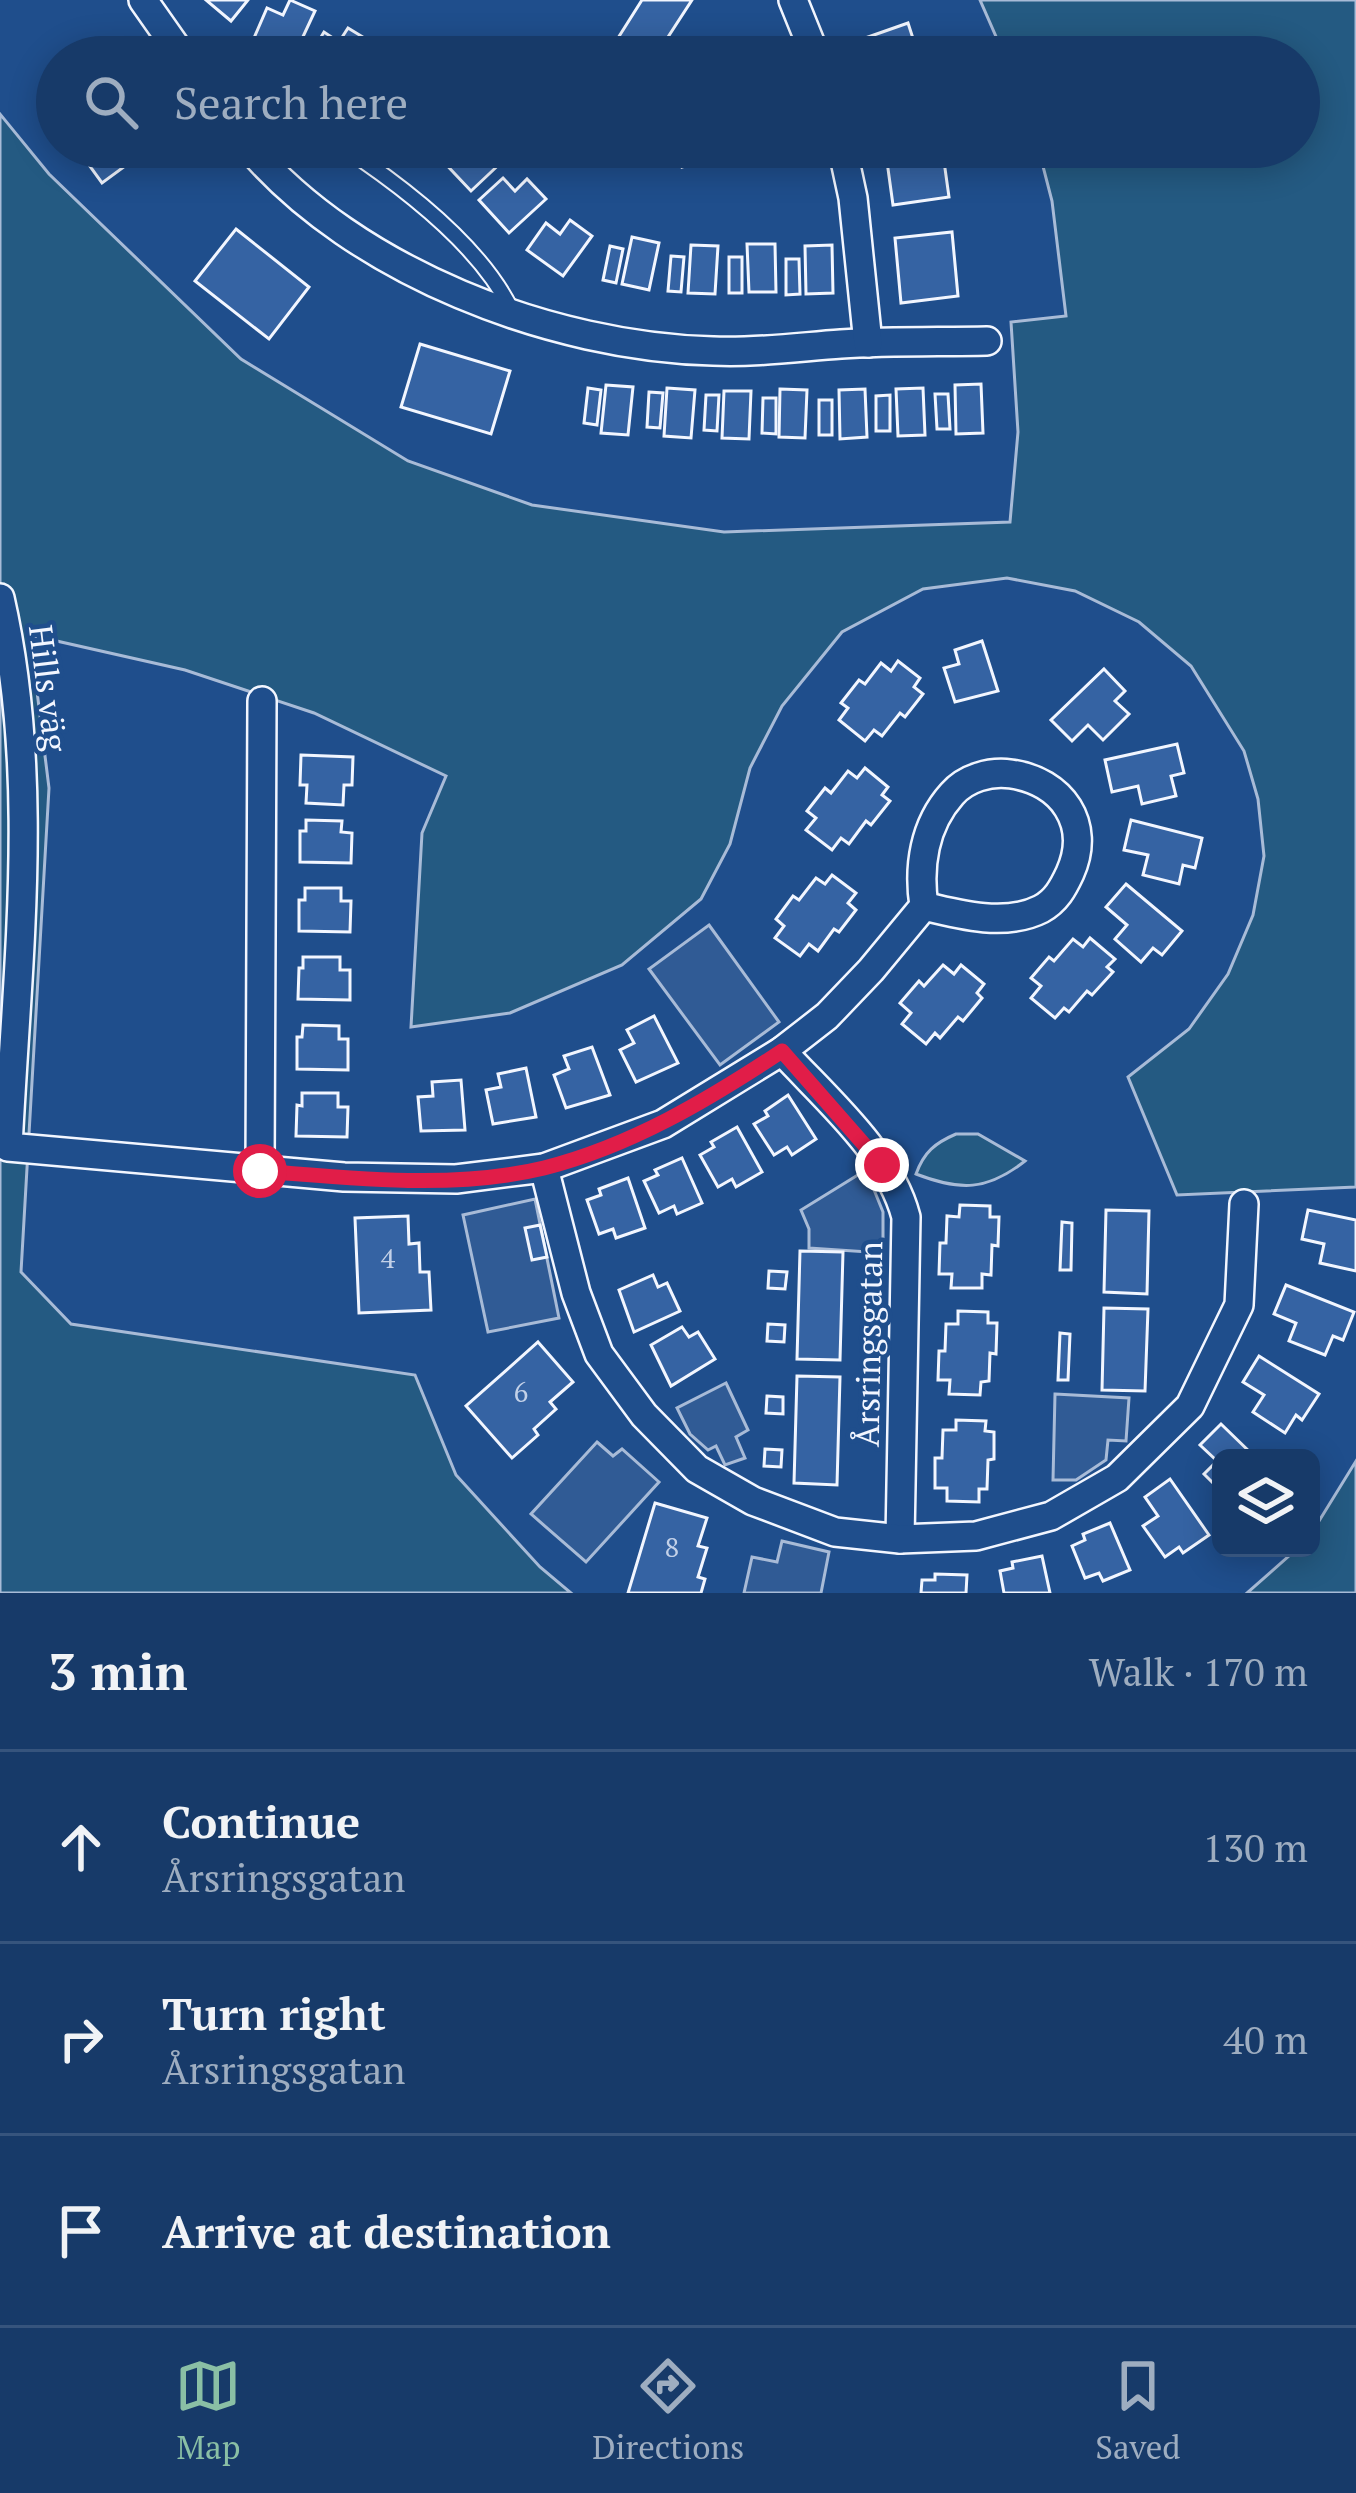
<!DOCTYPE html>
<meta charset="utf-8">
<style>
body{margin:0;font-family:"PT Serif",serif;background:#20416f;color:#f1f3f6}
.controls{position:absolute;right:36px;bottom:36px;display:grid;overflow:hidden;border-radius:18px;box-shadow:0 6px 30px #0003}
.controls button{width:108px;height:108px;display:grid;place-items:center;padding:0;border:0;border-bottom:3px solid #36547d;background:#173a69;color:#f1f3f6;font:60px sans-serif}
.stop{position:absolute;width:36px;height:36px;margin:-27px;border:9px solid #e11d48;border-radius:50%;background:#fff}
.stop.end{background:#e11d48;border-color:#fff;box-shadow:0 3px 12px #0008}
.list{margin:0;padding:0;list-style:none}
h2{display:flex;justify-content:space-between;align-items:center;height:156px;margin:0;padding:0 48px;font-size:51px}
h2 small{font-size:39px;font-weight:400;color:#9eadc0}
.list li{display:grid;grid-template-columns:78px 1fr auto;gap:36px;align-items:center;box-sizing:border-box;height:192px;padding:0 48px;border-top:3px solid #36547d}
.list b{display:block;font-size:45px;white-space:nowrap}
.list p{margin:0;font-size:39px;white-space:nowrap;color:#9eadc0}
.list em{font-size:39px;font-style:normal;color:#9eadc0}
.icon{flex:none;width:66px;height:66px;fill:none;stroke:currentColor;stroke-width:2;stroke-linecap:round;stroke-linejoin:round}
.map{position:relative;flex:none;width:1356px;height:1593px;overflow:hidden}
.search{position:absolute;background:#173a69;box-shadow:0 6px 30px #0003;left:36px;right:36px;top:36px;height:132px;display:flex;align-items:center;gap:30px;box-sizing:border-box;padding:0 42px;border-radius:66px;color:#9eadc0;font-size:45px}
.sheet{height:732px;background:#173a69}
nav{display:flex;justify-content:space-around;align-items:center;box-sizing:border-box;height:168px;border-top:3px solid #36547d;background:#173a69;font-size:33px;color:#9eadc0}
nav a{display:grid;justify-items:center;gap:6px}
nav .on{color:#8abfa5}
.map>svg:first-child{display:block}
.green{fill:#245a82;stroke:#a8bbd7;stroke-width:3}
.parking{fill:#305b95;stroke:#a8bbd7;stroke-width:3}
.building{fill:#3563a3;stroke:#f2f6ff;stroke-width:3}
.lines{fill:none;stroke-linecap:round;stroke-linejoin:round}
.lane-casing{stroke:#f2f6ff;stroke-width:18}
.street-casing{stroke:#f2f6ff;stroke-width:32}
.lane{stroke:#1f4e8c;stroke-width:14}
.street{stroke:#1f4e8c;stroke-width:27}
.route{stroke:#e11d48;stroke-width:15}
.labels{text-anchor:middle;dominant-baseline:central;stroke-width:9;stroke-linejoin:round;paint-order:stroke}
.number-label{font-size:27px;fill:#c3d1e8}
.street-label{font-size:33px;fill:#f2f6ff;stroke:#1f4e8c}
</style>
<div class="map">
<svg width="1356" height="1593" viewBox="0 0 1356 1593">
<rect width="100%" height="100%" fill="#1f4e8c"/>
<g class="green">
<polygon points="980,0 1356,0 1356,1187 1177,1195 1128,1077 1189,1029 1228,974 1253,915 1264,856 1258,799 1244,751 1191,666 1139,622 1075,591 1007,578 923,589 842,632 782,706 750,768 730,844 701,899 622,965 510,1013 411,1027 422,833 446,776 314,713 185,670 30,635 49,788 21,1272 71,1324 415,1375 456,1475 540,1567 571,1593 0,1593 0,114 49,174 241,359 408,461 532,505 724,532 1010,522 1018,432 1011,322 1066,316 1052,201 1038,147 1299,147 1299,57 1005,57"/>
<path d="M956,1134H978L1025,1161C987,1191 960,1191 916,1174C924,1152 935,1143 956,1134Z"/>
<polygon points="1356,1461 1356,1593 1247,1593 1298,1548 1311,1548 1311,1534"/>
</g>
<g class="parking">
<polygon points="709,925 779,1022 720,1065 649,969"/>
<polygon points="866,1170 883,1212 883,1253 809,1248 809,1229 801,1210"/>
<polygon points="535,1199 559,1318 488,1332 463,1215"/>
<polygon points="726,1383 748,1430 736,1437 745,1458 725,1465 716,1446 708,1450 690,1434 677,1408"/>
<polygon points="1055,1394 1129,1398 1126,1441 1108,1440 1106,1460 1076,1480 1053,1480"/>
<polygon points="597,1442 613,1456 622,1449 659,1482 586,1562 531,1514"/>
<polygon points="782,1541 829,1552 821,1593 744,1593 752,1557 777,1562"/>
</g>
<g class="building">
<polygon points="206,0 248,0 231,21"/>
<polygon points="290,0 315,11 294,56 254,38 267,8 283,15"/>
<polygon points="642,0 692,0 655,57 606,57"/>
<polygon points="908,23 919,57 856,57 851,43"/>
<polygon points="348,28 371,42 362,57 309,57 324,32 339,42"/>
<polygon points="76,147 151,147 102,183"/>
<polygon points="453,147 498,147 507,157 471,191 440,158"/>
<polygon points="676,147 743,147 682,167"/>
<polygon points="885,147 942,147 949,197 893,205"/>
<polygon points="503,178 515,191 527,179 546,199 509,233 479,200"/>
<polygon points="570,220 592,236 563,276 527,250 546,223 560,234"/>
<polygon points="236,229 309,287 269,339 195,281"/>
<polygon points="952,232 958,296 901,303 895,238"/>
<polygon points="632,237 659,243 649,290 622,284"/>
<polygon points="747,244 775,244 776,292 749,292"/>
<polygon points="691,245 718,246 715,294 688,293"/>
<polygon points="832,245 833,293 806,294 805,246"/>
<polygon points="610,246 623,249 616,283 603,280"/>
<polygon points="671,256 684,257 681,292 668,291"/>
<rect x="729" y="257" width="13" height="36"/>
<polygon points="786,259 799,259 800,294 786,295"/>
<polygon points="420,344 510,371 491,434 401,407"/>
<polygon points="981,384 983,433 956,434 955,385"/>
<polygon points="606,385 633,387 628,435 601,433"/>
<polygon points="588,388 601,390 597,425 584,423"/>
<polygon points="667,388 695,390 691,438 664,436"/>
<polygon points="923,388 925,435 898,436 896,389"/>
<polygon points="780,389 807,390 805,438 779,437"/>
<polygon points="865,389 867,437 840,439 839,390"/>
<polygon points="724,391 751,391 749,439 722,438"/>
<polygon points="649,392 663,393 660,428 647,427"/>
<polygon points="935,394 948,394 950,429 937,429"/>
<polygon points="706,395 719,395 717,431 704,430"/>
<polygon points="890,395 890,431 876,431 876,396"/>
<polygon points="763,398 776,398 776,434 762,433"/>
<rect x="819" y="400" width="13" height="35"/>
<polygon points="982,641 998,691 955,702 944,668 959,664 955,650"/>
<polygon points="898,661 920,678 914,687 923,694 905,717 900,713 882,736 874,730 865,741 839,720 848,708 841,703 859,680 865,684 881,663 891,671"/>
<polygon points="1104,669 1125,691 1115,701 1129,714 1103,740 1088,725 1072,741 1051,720"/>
<polygon points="1177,744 1184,773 1171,776 1176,796 1142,804 1138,786 1112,792 1105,760"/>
<polygon points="301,755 353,757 352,785 344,785 343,805 306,803 307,785 300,785"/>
<polygon points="865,768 888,787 882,795 890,801 871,825 866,821 849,844 841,838 832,850 806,830 816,818 807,811 825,788 831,793 848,771 857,778"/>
<polygon points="306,820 342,821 341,832 352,833 351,863 300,862 300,831 306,831"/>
<polygon points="1131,820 1202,838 1195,868 1183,865 1179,884 1143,875 1148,855 1124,850"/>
<polygon points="832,875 856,893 848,903 856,910 839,932 834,929 818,951 809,944 800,956 775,938 784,926 776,919 793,896 799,900 816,878 825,884"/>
<polygon points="1126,884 1182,931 1162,955 1153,948 1141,962 1115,939 1127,925 1106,907"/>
<polygon points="305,888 341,888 341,901 351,901 350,932 299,931 299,900 305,900"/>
<polygon points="1090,938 1115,959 1107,967 1113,972 1092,995 1087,991 1069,1012 1064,1008 1055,1018 1031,998 1041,986 1031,978 1049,957 1054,961 1073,939 1083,947"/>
<polygon points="303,957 340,957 340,970 350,970 350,1000 298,999 299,968 303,968"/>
<polygon points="943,965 954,974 961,965 984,984 977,993 982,998 963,1021 958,1017 940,1038 935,1033 926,1044 902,1024 911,1013 900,1003 919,981 924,986"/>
<polygon points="654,1016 678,1063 636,1082 620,1050 634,1043 627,1030"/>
<polygon points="303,1025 339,1026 339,1039 348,1039 348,1070 297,1069 297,1037 302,1037"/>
<polygon points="592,1047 610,1095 566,1108 554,1075 569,1069 564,1056"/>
<polygon points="526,1068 536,1117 493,1124 486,1090 501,1087 498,1074"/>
<polygon points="461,1080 465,1130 421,1131 418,1097 433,1096 432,1082"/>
<polygon points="302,1093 338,1093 338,1107 348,1107 347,1137 296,1136 297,1105 302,1106"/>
<polygon points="788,1095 816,1139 792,1155 787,1147 774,1155 754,1124 768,1116 765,1111"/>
<polygon points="737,1127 762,1172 736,1187 732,1179 718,1187 700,1155 714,1147 711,1142"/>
<polygon points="682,1158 702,1203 677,1214 674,1206 659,1213 644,1181 658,1175 655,1170"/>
<polygon points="628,1178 645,1228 616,1238 613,1229 599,1234 587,1200 601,1195 599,1189"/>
<polygon points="960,1205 990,1206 990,1217 999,1217 998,1246 992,1245 991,1275 982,1274 982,1288 951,1288 952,1274 939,1274 940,1243 946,1243 947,1216 959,1217"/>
<polygon points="1106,1210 1149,1211 1147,1294 1104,1292"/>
<polygon points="1308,1210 1356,1220 1356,1271 1320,1263 1324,1244 1302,1239"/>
<polygon points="408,1216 409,1244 419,1243 420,1272 429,1272 431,1310 359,1313 355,1218"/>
<polygon points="1062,1222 1072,1223 1071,1270 1060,1270"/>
<polygon points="540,1225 547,1257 532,1260 525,1228"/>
<polygon points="800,1251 843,1252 840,1360 797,1359"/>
<polygon points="769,1271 787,1272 785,1289 768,1288"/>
<polygon points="653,1275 658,1287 667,1283 680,1311 634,1332 619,1290"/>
<polygon points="1286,1285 1354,1312 1343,1340 1333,1336 1325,1355 1289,1341 1296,1323 1274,1314"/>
<polygon points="1104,1308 1148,1309 1145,1391 1102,1390"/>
<polygon points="958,1311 988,1312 988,1323 997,1323 996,1354 990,1353 989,1381 981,1382 980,1395 949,1394 950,1380 938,1380 939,1351 945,1351 946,1324 958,1324"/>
<polygon points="768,1324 785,1325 784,1342 767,1341"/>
<polygon points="682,1327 689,1337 698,1332 715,1359 671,1386 651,1345"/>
<polygon points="1060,1333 1070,1334 1068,1380 1058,1380"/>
<polygon points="538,1342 573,1382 550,1402 556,1409 534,1429 538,1435 512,1458 466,1406"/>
<polygon points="1259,1356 1319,1394 1302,1420 1296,1415 1285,1433 1253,1412 1264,1395 1243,1382"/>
<polygon points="797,1376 840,1377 837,1485 794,1483"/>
<polygon points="767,1396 783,1397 783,1414 766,1413"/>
<polygon points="956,1420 986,1421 985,1431 994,1432 994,1459 988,1460 987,1489 979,1489 979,1502 947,1501 947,1488 935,1488 935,1458 942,1458 943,1430 956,1430"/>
<polygon points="1221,1424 1256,1458 1221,1458 1221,1491 1204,1474 1217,1461 1200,1445"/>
<polygon points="765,1449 782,1450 781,1467 764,1466"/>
<polygon points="1170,1479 1209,1535 1183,1553 1179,1547 1165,1557 1143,1526 1158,1516 1145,1497"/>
<polygon points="655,1503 707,1518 698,1546 707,1548 698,1577 705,1579 701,1593 628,1593"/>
<polygon points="1110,1523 1130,1570 1103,1581 1099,1573 1085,1578 1072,1546 1085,1540 1083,1534"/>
<polygon points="1042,1556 1050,1593 1004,1593 1000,1571 1013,1568 1012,1562"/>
<polygon points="935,1574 967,1575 966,1593 921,1593 922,1580 935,1580"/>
</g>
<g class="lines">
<g class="lane-casing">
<path id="lane" d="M343,147C402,186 479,244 511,309"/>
</g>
<g class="street-casing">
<g id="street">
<polyline points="143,0 183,57"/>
<polyline points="793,0 816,57"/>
<path d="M249,147C355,272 552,347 713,351C755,353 799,347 841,344C889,341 938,342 987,341"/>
<polyline points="842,147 853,198 868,343"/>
<path d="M0,598C41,778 17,964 8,1147L344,1177L456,1179L544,1168L663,1124L782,1051L827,1016L871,970L924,906C918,867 924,825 952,794C966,778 990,771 1011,774C1062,781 1092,824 1070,873C1063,888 1056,901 1041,909C1006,927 960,915 924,906"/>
<path d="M782,1051C826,1099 889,1152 906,1217L900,1539"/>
<polyline points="544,1168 576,1293 599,1354 644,1415 697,1469 753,1501 835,1532 900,1539 976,1536 1051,1516 1117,1478 1190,1406 1239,1305 1244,1204"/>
<polyline points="260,1171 262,701"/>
</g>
</g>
<use href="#lane" class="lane"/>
<use href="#street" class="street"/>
</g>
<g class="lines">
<path class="route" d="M260,1171C353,1178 453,1190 544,1168C631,1146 708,1100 782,1051L882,1165"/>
</g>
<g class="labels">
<g class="number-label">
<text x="388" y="1258">4</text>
<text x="521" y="1392">6</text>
<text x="672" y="1547">8</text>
</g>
<g class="street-label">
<text transform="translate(49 688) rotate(83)">Hills väg</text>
<text transform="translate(868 1344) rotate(-89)">Årsringsgatan</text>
</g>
</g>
</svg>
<div class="controls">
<button><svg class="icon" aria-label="layers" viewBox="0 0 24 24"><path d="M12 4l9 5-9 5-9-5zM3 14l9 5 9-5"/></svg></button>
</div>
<div class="stop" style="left:260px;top:1171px"></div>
<div class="stop end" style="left:882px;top:1165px"></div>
<div class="search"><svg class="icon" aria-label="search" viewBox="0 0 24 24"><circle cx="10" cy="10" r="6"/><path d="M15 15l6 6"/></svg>Search here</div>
</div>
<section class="sheet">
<h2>3 min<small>Walk · 170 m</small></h2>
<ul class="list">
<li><svg class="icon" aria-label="ahead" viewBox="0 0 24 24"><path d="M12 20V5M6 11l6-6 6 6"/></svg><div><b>Continue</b><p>Årsringsgatan</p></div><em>130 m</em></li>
<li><svg class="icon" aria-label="right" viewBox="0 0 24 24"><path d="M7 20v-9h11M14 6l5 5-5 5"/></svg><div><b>Turn right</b><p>Årsringsgatan</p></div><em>40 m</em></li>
<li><svg class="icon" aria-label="arrive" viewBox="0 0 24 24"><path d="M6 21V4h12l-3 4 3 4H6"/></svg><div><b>Arrive at destination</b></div></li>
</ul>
</section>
<nav>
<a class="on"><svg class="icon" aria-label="map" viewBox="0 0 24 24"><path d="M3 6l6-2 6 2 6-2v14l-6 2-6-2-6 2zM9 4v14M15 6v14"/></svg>Map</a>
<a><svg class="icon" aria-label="directions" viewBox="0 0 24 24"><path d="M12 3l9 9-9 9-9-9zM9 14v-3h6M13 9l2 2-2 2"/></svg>Directions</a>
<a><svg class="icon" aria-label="saved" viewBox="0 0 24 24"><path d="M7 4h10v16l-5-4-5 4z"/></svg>Saved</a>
</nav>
